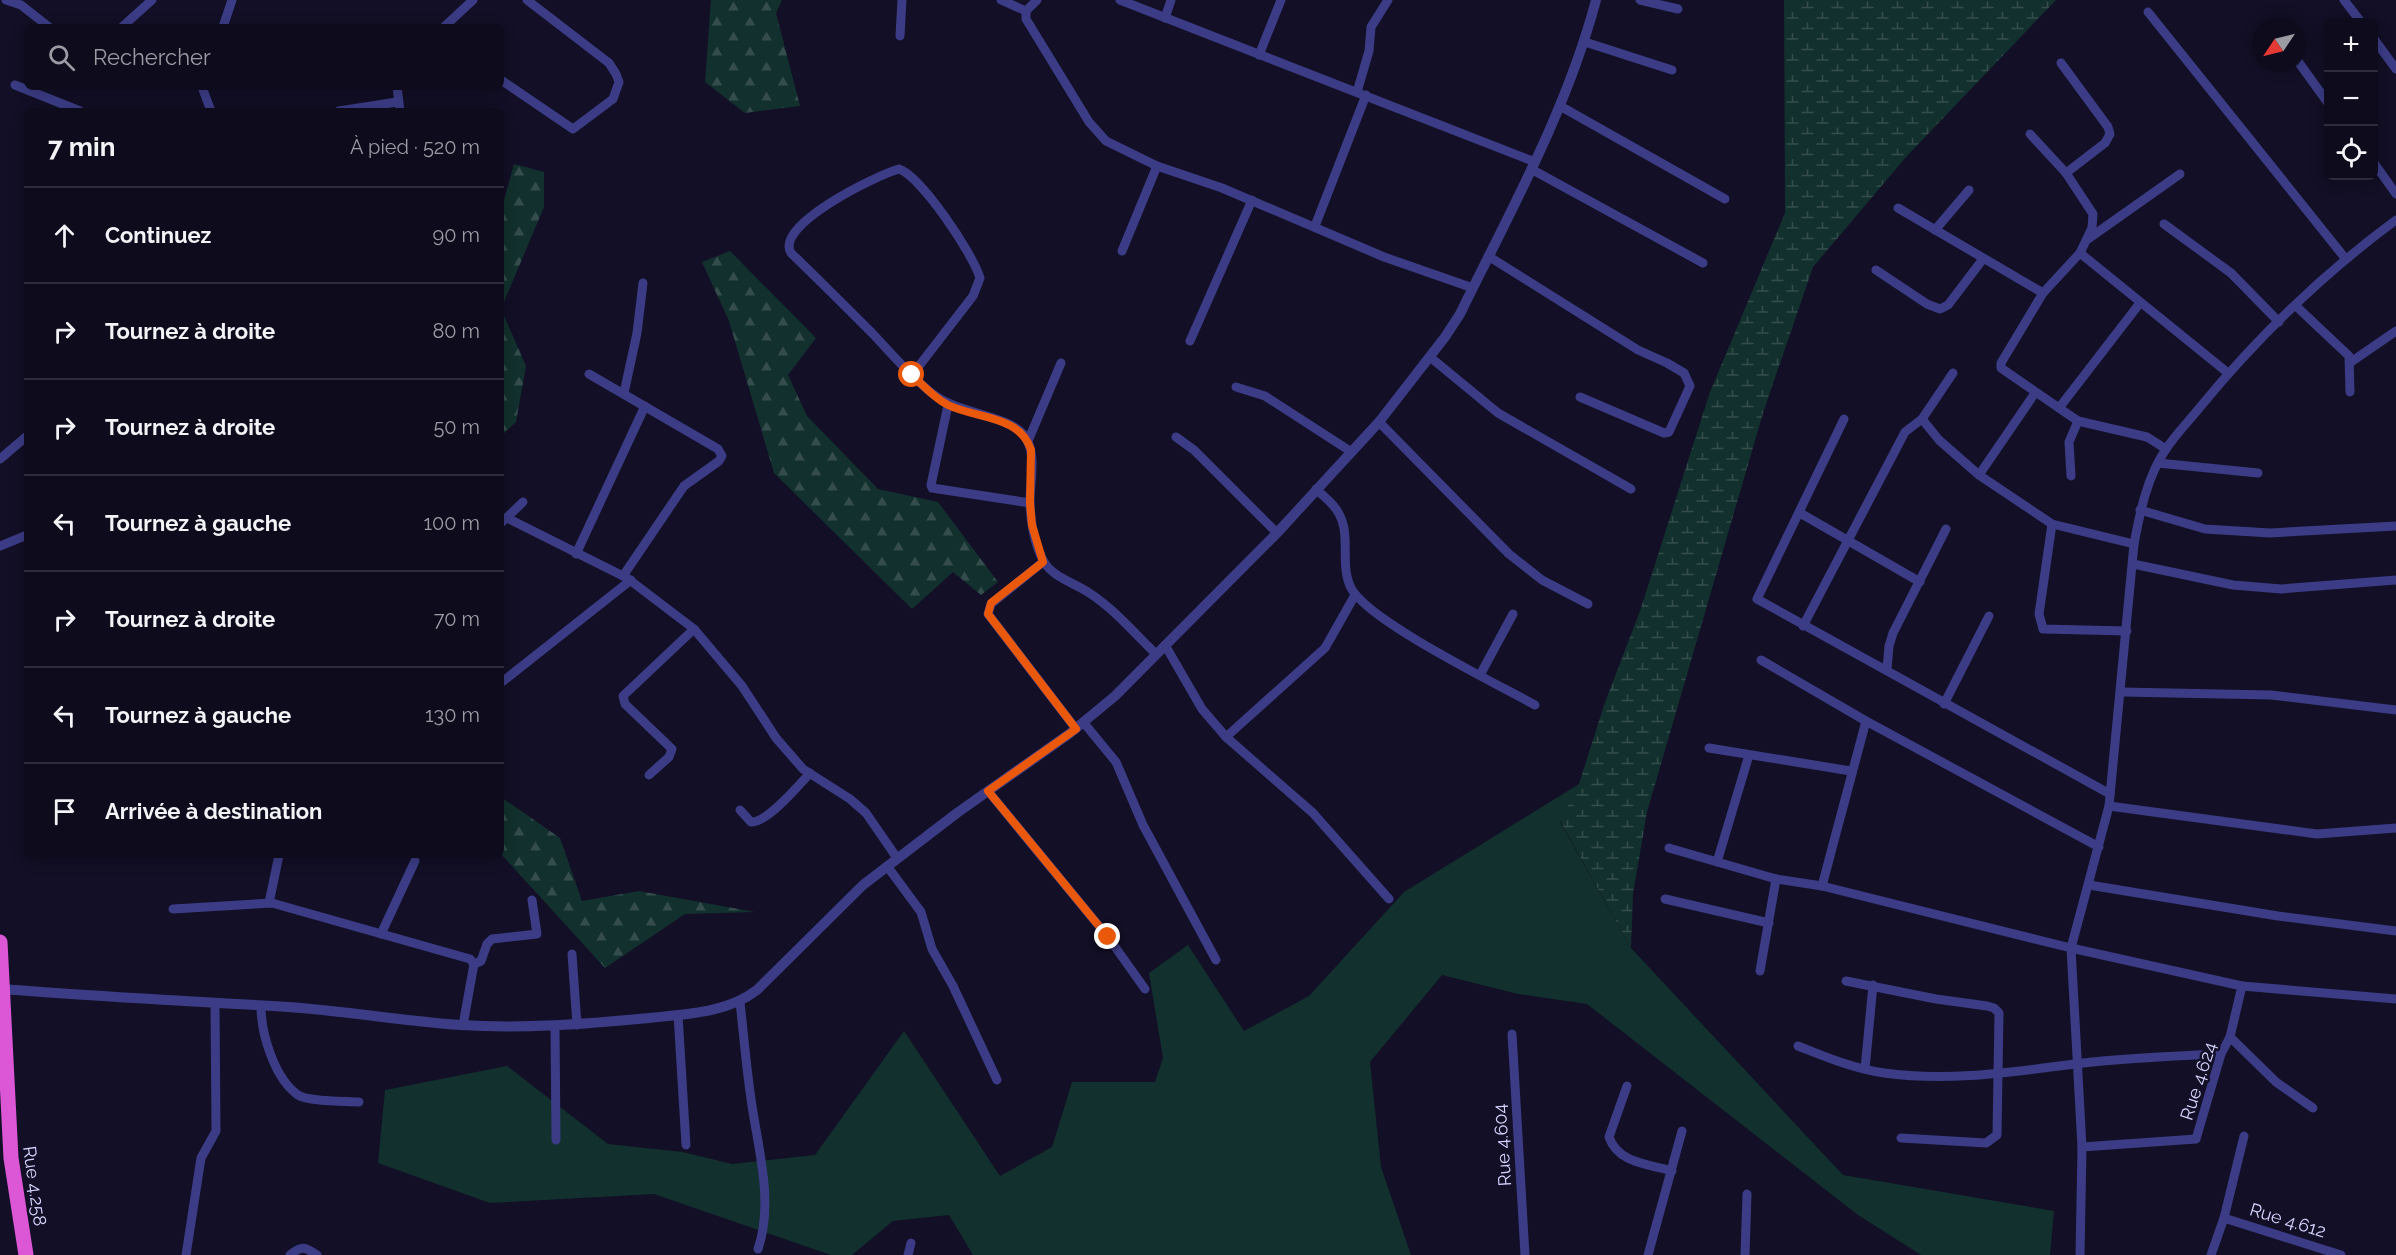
<!DOCTYPE html>
<html lang="fr">
<meta charset="utf-8">
<style>
body{margin:0;font-family:Raleway,sans-serif;background:#1c1929;color:#f1f3f6}
.controls{position:absolute;right:18px;top:18px;display:grid;overflow:hidden;border-radius:9px;box-shadow:0 3px 15px #0003}
.controls button{width:54px;height:54px;display:grid;place-items:center;padding:0;border:0;border-bottom:2px solid #2e2b3b;background:#0e0b1c;color:#f1f3f6;font:30px sans-serif}
.compass{position:absolute;left:2252px;top:18px;width:54px;height:54px;border-radius:50%;background:#0e0b1c;box-shadow:0 3px 15px #0003;rotate:235deg}
.stop{position:absolute;width:18px;height:18px;margin:-14px;border:4px solid #ea580c;border-radius:50%;background:#fff}
.stop.end{background:#ea580c;border-color:#fff;box-shadow:0 2px 6px #0008}
.list{margin:0;padding:0;list-style:none}
h2{display:flex;justify-content:space-between;align-items:center;height:78px;margin:0;padding:0 24px;font-size:26px}
h2 small{font-size:20px;font-weight:400;color:#9b9ba3}
.list li{display:grid;grid-template-columns:39px 1fr auto;gap:18px;align-items:center;box-sizing:border-box;height:96px;padding:0 24px;border-top:2px solid #2e2b3b}
.list b{display:block;font-size:22px;white-space:nowrap}
.list em{font-size:20px;font-style:normal;color:#9b9ba3}
.icon{flex:none;width:33px;height:33px;fill:none;stroke:currentColor;stroke-width:2;stroke-linecap:round;stroke-linejoin:round}
.map{position:relative;flex:none;width:2396px;height:1255px;overflow:hidden}
.search{position:absolute;background:#0e0b1c;box-shadow:0 3px 15px #0003;left:24px;top:24px;width:480px;height:66px;display:flex;align-items:center;gap:15px;box-sizing:border-box;padding:0 21px;border-radius:9px;color:#9b9ba3;font-size:22px}
.panel{position:absolute;background:#0e0b1c;box-shadow:0 3px 15px #0003;left:24px;top:108px;width:480px;height:750px;border-radius:9px}
.map>svg:first-child{display:block}
.green{fill:#12302d}
.forest{fill:url(#forest-firs)}
.wetland{fill:url(#wetland-marsh)}
.lines{fill:none;stroke-linecap:round;stroke-linejoin:round}
.minor{stroke:#3b3c85;stroke-width:9}
.tertiary{stroke:#3b3c85;stroke-width:10}
.trunk{stroke:#dc57d6;stroke-width:15}
.route{stroke:#ea580c;stroke-width:8}
.labels{text-anchor:middle;dominant-baseline:central;stroke-width:5;stroke-linejoin:round;paint-order:stroke}
.street-label{font-size:18px;fill:#d7d5ff;stroke:#120f26}
</style>
<div class="map">
<svg width="2396" height="1255" viewBox="0 0 2396 1255">
<defs>
<pattern id="forest-firs" width="22" height="20" patternUnits="userSpaceOnUse" patternTransform="scale(1.5)"><rect width="22" height="20" fill="#12302d"/><path d="M5 1l3.5 6h-7zM16 11l3.5 6h-7z" fill="#344d4c"/></pattern>
<pattern id="wetland-marsh" width="20" height="14" patternUnits="userSpaceOnUse" patternTransform="scale(1.5)"><rect width="20" height="14" fill="#12302d"/><path d="M1 5h8M5 5V1M11 12h8M15 12V8" fill="none" stroke="#344d4c"/></pattern>
</defs>
<rect width="100%" height="100%" fill="#120f26"/>
<polygon class="green" points="1579,784 1560,822 1631,948 1843,1175 2054,1211 2050,1255 1921,1255 1858,1215 1587,1004 1518,994 1442,975 1370,1062 1381,1167 1411,1255 973,1255 949,1215 893,1221 852,1255 831,1255 654,1194 490,1203 378,1163 385,1090 507,1066 608,1144 683,1152 732,1164 815,1155 904,1031 1000,1176 1052,1147 1072,1082 1155,1082 1163,1058 1149,973 1188,945 1244,1031 1309,996 1404,892"/>
<g class="forest">
<polygon points="711,0 782,0 776,13 800,106 745,113 705,82"/>
<polygon points="514,164 544,172 544,207 501,309 526,366 516,422 501,436 501,211"/>
<polygon points="730,251 816,338 788,375 807,416 878,489 938,502 998,582 981,595 953,572 912,609 774,473 729,321 702,262"/>
<polygon points="501,797 560,838 582,901 639,891 755,912 685,914 605,968 501,854"/>
</g>
<polygon class="wetland" points="1784,0 2056,0 1906,157 1813,267 1763,413 1647,812 1633,894 1631,948 1560,821 1579,784 1604,705 1640,611 1710,392 1785,213"/>
<g class="lines">
<g class="minor">
<polyline points="6,0 21,5 49,27"/>
<polyline points="1001,0 1026,11"/>
<polyline points="1037,0 1026,11 1026,19 1089,122 1106,141 1157,166 1222,188 1384,257 1473,288"/>
<polyline points="1120,0 1535,162"/>
<polyline points="1640,0 1678,9"/>
<polyline points="2344,0 2361,22"/>
<polyline points="2148,12 2345,258"/>
<polyline points="1165,18 1171,0"/>
<polyline points="122,27 152,0"/>
<polyline points="223,27 232,0"/>
<polyline points="444,27 473,0"/>
<polyline points="900,36 902,0"/>
<polyline points="2374,39 2396,69"/>
<polyline points="1585,42 1672,70"/>
<polyline points="1259,55 1281,0"/>
<polyline points="2297,60 2328,103"/>
<polyline points="2061,63 2108,127 2110,134 2105,143 2066,173"/>
<polyline points="501,80 573,129 613,99 619,82 616,74 609,63 527,0"/>
<polyline points="15,85 80,111"/>
<polyline points="202,87 211,111"/>
<polyline points="397,87 400,111"/>
<polyline points="1357,92 1369,51 1371,27 1388,0"/>
<polyline points="1560,106 1725,199"/>
<polyline points="339,111 397,102"/>
<polyline points="2374,163 2396,194"/>
<polyline points="1531,169 1703,263"/>
<polyline points="1898,208 2043,293 2080,253 2092,228 2093,214 2066,173 2030,134"/>
<polyline points="2164,224 2231,273 2279,322"/>
<polyline points="1315,226 1366,95"/>
<polyline points="1935,230 1969,190"/>
<polyline points="2088,239 2180,174"/>
<polyline points="1122,251 1157,166"/>
<polyline points="2080,253 2228,373"/>
<polyline points="1488,256 1638,350 1667,363 1684,373 1690,386 1669,432 1664,433 1580,397"/>
<polyline points="1876,270 1927,304 1940,309 1948,305 1983,259"/>
<polyline points="2043,293 2001,363 2001,368 2059,408"/>
<polyline points="2140,303 2059,408 2078,421 2147,437 2166,449"/>
<polyline points="2296,306 2349,356 2350,392"/>
<polyline points="1190,341 1252,200"/>
<polyline points="1430,357 1498,413 1631,489"/>
<polyline points="2351,362 2396,331"/>
<polyline points="589,374 718,449 722,456 719,461 684,486 623,576"/>
<path d="M912,375L973,296L980,278C973,254 921,176 899,169C877,175 774,225 791,253C818,279 845,306 872,333C891,353 911,377 933,394C957,413 1008,416 1023,434C1038,452 1030,480 1030,501C1030,519 1034,542 1042,558C1049,574 1066,580 1081,588C1109,603 1133,632 1156,654"/>
<polyline points="1236,387 1265,396 1350,451"/>
<polyline points="624,393 637,333 643,283"/>
<polyline points="948,405 931,485 932,488 1030,503"/>
<polyline points="1844,419 1757,599 2110,794"/>
<polyline points="1922,419 1939,440 1979,475 2052,524 2134,544"/>
<polyline points="1379,422 1509,554 1542,580 1588,604"/>
<polyline points="1176,437 1194,450 1277,533"/>
<polyline points="1028,441 1061,363"/>
<polyline points="0,459 27,436"/>
<polyline points="2158,463 2258,473"/>
<polyline points="1979,475 2035,393"/>
<polyline points="2071,476 2069,442 2078,421"/>
<path d="M1316,489C1323,496 1333,503 1338,512C1352,535 1339,564 1351,588C1368,621 1497,684 1535,705"/>
<polyline points="2140,510 2205,529 2270,533 2396,526"/>
<polyline points="1800,513 1920,582"/>
<polyline points="509,519 627,578 694,629 742,686 776,738 803,769 850,799 866,813 897,858"/>
<polyline points="501,523 523,502"/>
<polyline points="2052,524 2039,614 2043,629 2127,631"/>
<polyline points="0,546 27,535"/>
<polyline points="576,554 645,406"/>
<polyline points="1043,562 991,604 988,614 1076,729"/>
<polyline points="2133,564 2233,585 2281,589 2396,580"/>
<polyline points="1803,626 1905,432 1922,419 1953,373"/>
<polyline points="1165,645 1202,709 1226,737 1313,813 1389,899"/>
<polyline points="1761,660 1866,721 2099,847"/>
<polyline points="1887,669 1889,646 1893,633 1946,529"/>
<polyline points="1480,675 1513,614"/>
<polyline points="502,682 631,580"/>
<polyline points="2122,692 2271,695 2396,710"/>
<polyline points="1944,704 1989,616"/>
<polyline points="1084,723 1116,762 1143,825 1216,960"/>
<polyline points="1226,737 1325,648 1355,595"/>
<polyline points="1709,748 1851,771"/>
<polyline points="649,775 669,757 672,749 625,704 623,696 694,629"/>
<polyline points="988,791 1108,937 1145,989"/>
<polyline points="2109,806 2317,834 2396,828"/>
<path d="M740,810L751,822C767,823 799,785 810,773"/>
<polyline points="1669,848 1776,879 1822,886 2071,948 2242,986 2230,1037 2221,1054 2196,1139 2082,1147 2080,1255"/>
<polyline points="1717,862 1749,755"/>
<polyline points="887,866 921,912 932,949 953,986 997,1080"/>
<polyline points="2089,885 2278,916 2396,931"/>
<polyline points="1822,886 1866,721"/>
<polyline points="1665,899 1769,923"/>
<polyline points="269,903 279,855"/>
<polyline points="173,909 272,903 470,959 474,964 463,1025"/>
<polyline points="381,934 415,861"/>
<polyline points="572,954 577,1025"/>
<polyline points="474,964 481,961 487,944 492,939 537,934 532,900"/>
<polyline points="1760,971 1776,879"/>
<polyline points="1846,981 1936,999 1987,1006 1994,1008 1999,1013 1997,1135 1986,1143 1901,1138"/>
<polyline points="2242,986 2396,999"/>
<path d="M740,1002C744,1038 747,1076 753,1112C760,1156 773,1205 758,1249"/>
<path d="M261,1006C261,1033 274,1078 298,1095C309,1102 345,1101 359,1102"/>
<polyline points="678,1015 686,1145"/>
<polyline points="555,1026 556,1140"/>
<polyline points="1512,1034 1525,1255"/>
<polyline points="2230,1037 2276,1082 2313,1108"/>
<path d="M1798,1046C1826,1057 1854,1069 1884,1073C1949,1082 2011,1072 2075,1064C2124,1058 2173,1056 2221,1054"/>
<polyline points="1865,1069 1873,985"/>
<path d="M1627,1086L1609,1137C1618,1163 1647,1164 1672,1171"/>
<path d="M2082,1147L2071,948L2109,806L2134,544C2140,512 2147,477 2166,449C2176,434 2189,421 2201,406C2258,337 2324,273 2396,220"/>
<polyline points="2224,1218 2341,1255"/>
<polyline points="186,1255 201,1158 216,1131 215,1004"/>
<path d="M290,1255C302,1245 305,1247 317,1255"/>
<polyline points="908,1255 911,1243"/>
<polyline points="1648,1255 1682,1131"/>
<polyline points="1745,1255 1747,1194"/>
<polyline points="2211,1255 2224,1218 2244,1136"/>
</g>
<path class="tertiary" d="M3,989C98,997 193,1001 288,1007C346,1011 402,1021 460,1025C523,1029 586,1024 649,1018C687,1014 727,1013 757,990L863,885L957,813L1069,734L1115,696L1277,533L1379,422L1445,337L1460,314C1510,212 1567,110 1596,0"/>
<polyline class="trunk" points="0,942 11,1158 26,1255"/>
</g>
<g class="lines">
<path class="route" d="M912,375C924,386 934,398 948,405C977,419 1020,415 1031,450L1030,503L1032,525L1043,562L991,603L988,614L1076,729L988,791L1108,937"/>
</g>
<g class="labels">
<g class="street-label">
<text transform="translate(2198 1081) rotate(-72)">Rue 4.624</text>
<text transform="translate(1502 1145) rotate(-94)">Rue 4.604</text>
<text transform="translate(35 1186) rotate(82)">Rue 4.258</text>
<text transform="translate(2288 1220) rotate(17)">Rue 4.612</text>
</g>
</g>
</svg>
<div class="controls">
<button>+</button>
<button>−</button>
<button><svg class="icon" aria-label="locate" viewBox="0 0 24 24"><circle cx="12" cy="12" r="6"/><path d="M12 2v4M12 18v4M2 12h4M18 12h4"/></svg></button>
</div>
<svg class="compass" viewBox="-18 -18 36 36"><path d="M0-13l5 13h-10z" fill="#e53935"/><path d="M0 13l5-13h-10z" fill="#9b9ba3"/></svg>
<div class="stop" style="left:912px;top:375px"></div>
<div class="stop end" style="left:1108px;top:937px"></div>
<div class="search"><svg class="icon" aria-label="search" viewBox="0 0 24 24"><circle cx="10" cy="10" r="6"/><path d="M15 15l6 6"/></svg>Rechercher</div>
<section class="panel">
<h2>7 min<small>À pied · 520 m</small></h2>
<ul class="list">
<li><svg class="icon" aria-label="ahead" viewBox="0 0 24 24"><path d="M12 20V5M6 11l6-6 6 6"/></svg><div><b>Continuez</b></div><em>90 m</em></li>
<li><svg class="icon" aria-label="right" viewBox="0 0 24 24"><path d="M7 20v-9h11M14 6l5 5-5 5"/></svg><div><b>Tournez à droite</b></div><em>80 m</em></li>
<li><svg class="icon" aria-label="right" viewBox="0 0 24 24"><path d="M7 20v-9h11M14 6l5 5-5 5"/></svg><div><b>Tournez à droite</b></div><em>50 m</em></li>
<li><svg class="icon" aria-label="left" viewBox="0 0 24 24"><path d="M17 20v-9H6M10 6l-5 5 5 5"/></svg><div><b>Tournez à gauche</b></div><em>100 m</em></li>
<li><svg class="icon" aria-label="right" viewBox="0 0 24 24"><path d="M7 20v-9h11M14 6l5 5-5 5"/></svg><div><b>Tournez à droite</b></div><em>70 m</em></li>
<li><svg class="icon" aria-label="left" viewBox="0 0 24 24"><path d="M17 20v-9H6M10 6l-5 5 5 5"/></svg><div><b>Tournez à gauche</b></div><em>130 m</em></li>
<li><svg class="icon" aria-label="arrive" viewBox="0 0 24 24"><path d="M6 21V4h12l-3 4 3 4H6"/></svg><div><b>Arrivée à destination</b></div></li>
</ul>
</section>
</div>
